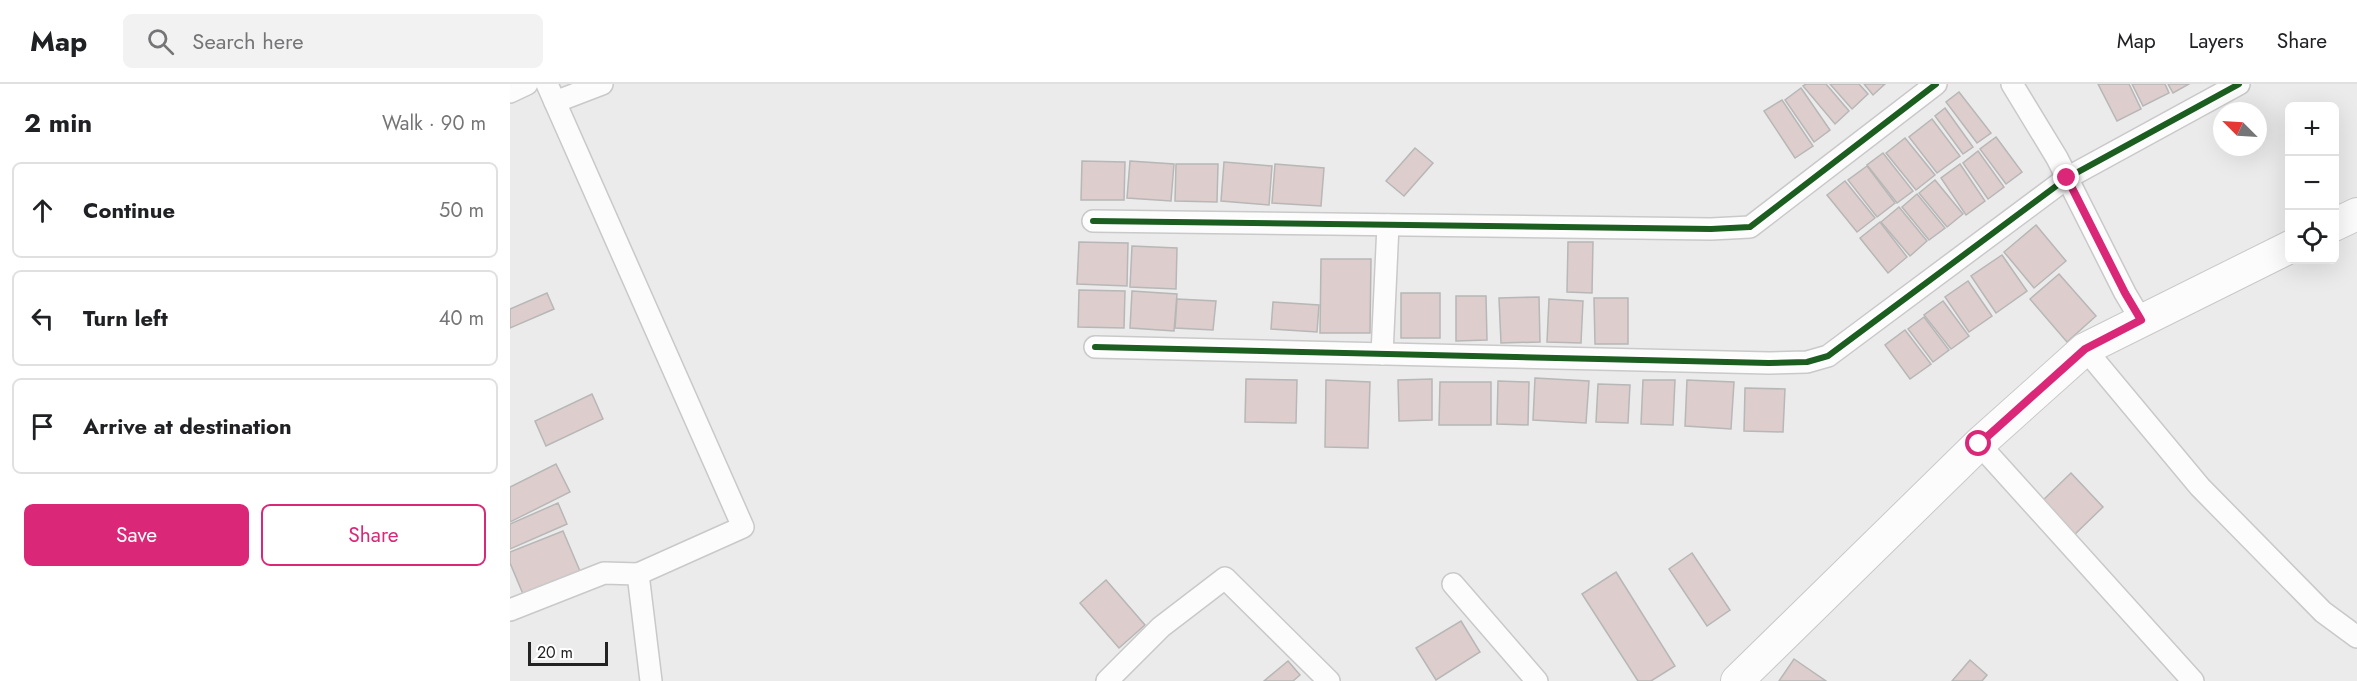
<!DOCTYPE html>
<meta charset="utf-8">
<style>
body{margin:0;font-family:Jost,sans-serif;background:#f2f2f2;color:#202124}
.controls{position:absolute;right:18px;top:18px;display:grid;overflow:hidden;border-radius:9px;box-shadow:0 6px 24px #0002}
.controls button{width:54px;height:54px;display:grid;place-items:center;padding:0;border:0;border-bottom:2px solid #e0e0e0;background:#fff;color:#202124;font:30px sans-serif}
.compass{position:absolute;left:1703px;top:18px;width:54px;height:54px;border-radius:50%;background:#fff;box-shadow:0 6px 24px #0002;rotate:294deg}
.scale{position:absolute;left:18px;bottom:15px;width:80px;box-sizing:border-box;padding-left:6px;border:3px solid #232324;border-top:0;font-size:16px;line-height:21px;white-space:nowrap;color:#232324;-webkit-text-stroke:4px #fff;paint-order:stroke}
.stop{position:absolute;width:18px;height:18px;margin:-14px;border:4px solid #db2777;border-radius:50%;background:#fff}
.stop.end{background:#db2777;border-color:#fff;box-shadow:0 2px 6px #0008}
.list{margin:0;padding:0;list-style:none}
h2{display:flex;justify-content:space-between;align-items:center;height:78px;margin:0;padding:0 24px;font-size:26px}
h2 small{font-size:20px;font-weight:400;color:#757577}
.list li{display:grid;grid-template-columns:39px 1fr auto;gap:18px;align-items:center;box-sizing:border-box;height:96px;margin:0 12px 12px;padding:0 12px;border:2px solid #e0e0e0;border-radius:9px}
.list b{display:block;font-size:22px;white-space:nowrap}
.list em{font-size:20px;font-style:normal;color:#757577}
.actions{display:flex;gap:12px;padding:18px 24px}
.actions a{flex:1;padding:14px 0;border:2px solid #db2777;border-radius:9px;text-align:center;font-size:21px;color:#db2777}
.actions .main{background:#db2777;color:#fff}
.icon{flex:none;width:33px;height:33px;fill:none;stroke:currentColor;stroke-width:2;stroke-linecap:round;stroke-linejoin:round}
.map{position:relative;flex:none;width:1847px;height:597px;overflow:hidden}
header{display:flex;align-items:center;gap:36px;box-sizing:border-box;height:84px;padding:0 30px;background:#fff;border-bottom:2px solid #e0e0e0}
header strong{font-size:28px}
nav{display:flex;gap:33px;margin-inline-start:auto;font-size:21px}
.search{width:420px;height:54px;background:#f2f2f2;display:flex;align-items:center;gap:15px;box-sizing:border-box;padding:0 21px;border-radius:9px;color:#757577;font-size:22px}
main{display:flex}
aside{flex:1;background:#fff}
.map>svg:first-child{display:block}
.building{fill:#ddcdcc;stroke:#b7b7b7;stroke-width:1.5}
.lines{fill:none;stroke-linecap:round;stroke-linejoin:round}
.minor-casing{stroke:#c9c9ca;stroke-width:24}
.secondary-casing{stroke:#c9c9ca;stroke-width:34}
.minor{stroke:#fcfcfc;stroke-width:21}
.secondary{stroke:#fcfcfc;stroke-width:32}
.cycleway-casing{stroke:#fff;stroke-width:10}
.cycleway{stroke:#1b5e20;stroke-width:6}
.route{stroke:#db2777;stroke-width:8}
</style>
<header>
<strong>Map</strong>
<div class="search"><svg class="icon" aria-label="search" viewBox="0 0 24 24"><circle cx="10" cy="10" r="6"/><path d="M15 15l6 6"/></svg>Search here</div>
<nav><a>Map</a><a>Layers</a><a>Share</a></nav>
</header>
<main>
<aside>
<h2>2 min<small>Walk · 90 m</small></h2>
<ul class="list">
<li><svg class="icon" aria-label="ahead" viewBox="0 0 24 24"><path d="M12 20V5M6 11l6-6 6 6"/></svg><div><b>Continue</b></div><em>50 m</em></li>
<li><svg class="icon" aria-label="left" viewBox="0 0 24 24"><path d="M17 20v-9H6M10 6l-5 5 5 5"/></svg><div><b>Turn left</b></div><em>40 m</em></li>
<li><svg class="icon" aria-label="arrive" viewBox="0 0 24 24"><path d="M6 21V4h12l-3 4 3 4H6"/></svg><div><b>Arrive at destination</b></div></li>
</ul>
<div class="actions"><a class="main">Save</a><a>Share</a></div>
</aside>
<div class="map">
<svg width="1847" height="597" viewBox="0 0 1847 597">
<rect width="100%" height="100%" fill="#ebebec"/>
<g class="building">
<polygon points="1296,0 1316,0 1339,27 1325,40 1293,2"/>
<polygon points="1320,0 1349,0 1358,10 1342,25"/>
<polygon points="1354,0 1375,0 1363,11"/>
<polygon points="1588,0 1619,0 1631,25 1607,37"/>
<polygon points="1622,0 1655,0 1659,9 1633,22"/>
<polygon points="1658,0 1679,0 1663,9"/>
<polygon points="1291,4 1320,46 1304,58 1275,16"/>
<polygon points="1449,8 1481,49 1467,59 1436,18"/>
<polygon points="1272,16 1303,62 1285,74 1254,27"/>
<polygon points="1435,24 1463,63 1453,70 1425,32"/>
<polygon points="1422,35 1450,72 1427,89 1399,53"/>
<polygon points="1486,53 1512,88 1496,100 1470,65"/>
<polygon points="1395,54 1425,91 1406,106 1376,69"/>
<polygon points="905,64 923,79 894,112 876,97"/>
<polygon points="1468,67 1494,103 1478,115 1453,79"/>
<polygon points="1373,69 1403,107 1387,119 1357,81"/>
<polygon points="572,77 615,78 614,116 571,116"/>
<polygon points="620,77 664,80 661,117 617,114"/>
<polygon points="714,78 762,82 759,121 711,117"/>
<polygon points="666,80 708,80 707,118 665,117"/>
<polygon points="765,80 814,84 811,122 762,119"/>
<polygon points="1450,80 1475,117 1456,131 1431,94"/>
<polygon points="1357,82 1385,119 1367,133 1338,96"/>
<polygon points="1425,96 1453,130 1437,143 1409,109"/>
<polygon points="1335,97 1365,134 1347,148 1317,111"/>
<polygon points="1407,110 1435,144 1419,156 1392,123"/>
<polygon points="1389,123 1417,157 1400,172 1371,138"/>
<polygon points="1370,138 1397,173 1378,189 1350,154"/>
<polygon points="1526,141 1556,177 1524,204 1494,168"/>
<polygon points="569,158 618,159 617,202 567,200"/>
<polygon points="1058,158 1083,158 1082,209 1057,208"/>
<polygon points="622,162 667,164 666,205 620,203"/>
<polygon points="1492,171 1517,207 1486,229 1461,192"/>
<polygon points="811,175 861,175 860,249 810,249"/>
<polygon points="1549,190 1586,232 1557,258 1520,215"/>
<polygon points="1458,197 1482,232 1459,248 1435,213"/>
<polygon points="569,206 615,207 614,244 568,243"/>
<polygon points="622,207 667,210 664,247 620,244"/>
<polygon points="37,209 44,225 0,244 0,225"/>
<rect x="891" y="209" width="39" height="45"/>
<polygon points="946,212 976,212 977,256 946,257"/>
<polygon points="1029,213 1030,258 991,259 989,214"/>
<polygon points="1084,214 1118,214 1118,260 1085,260"/>
<polygon points="667,215 706,217 703,246 665,244"/>
<polygon points="1039,215 1073,217 1071,259 1037,258"/>
<polygon points="1433,217 1459,252 1441,265 1414,231"/>
<polygon points="763,218 809,221 807,248 761,245"/>
<polygon points="1414,233 1439,266 1423,278 1398,245"/>
<polygon points="1395,246 1421,280 1400,295 1375,261"/>
<polygon points="1025,294 1079,297 1076,339 1023,336"/>
<polygon points="736,295 787,296 786,339 735,338"/>
<polygon points="922,295 922,336 889,337 888,296"/>
<polygon points="816,296 860,298 858,364 815,363"/>
<polygon points="1133,296 1165,296 1163,341 1131,340"/>
<polygon points="1177,296 1224,298 1221,345 1175,342"/>
<polygon points="988,297 1019,298 1018,341 987,340"/>
<polygon points="930,298 981,298 981,341 929,341"/>
<polygon points="1088,300 1120,301 1118,339 1086,338"/>
<polygon points="1235,304 1275,305 1273,348 1234,347"/>
<polygon points="82,310 93,335 36,362 25,337"/>
<polygon points="46,380 60,408 0,438 0,403"/>
<polygon points="1561,389 1593,423 1561,454 1529,420"/>
<polygon points="48,419 57,440 0,465 0,440"/>
<polygon points="53,447 70,487 13,510 0,479 0,468"/>
<polygon points="1182,469 1220,526 1197,542 1159,485"/>
<polygon points="1106,488 1165,582 1141,597 1128,597 1072,510"/>
<polygon points="596,496 635,541 609,564 570,519"/>
<polygon points="951,537 970,568 926,596 906,564"/>
<polygon points="1284,575 1316,597 1269,597"/>
<polygon points="1460,576 1477,591 1472,597 1442,597"/>
<polygon points="778,577 790,591 783,597 754,597"/>
</g>
<g class="lines">
<g class="minor-casing">
<g id="minor">
<polyline points="37,0 233,443 128,490"/>
<polyline points="1502,0 1547,74 1615,209 1631,236"/>
<polyline points="0,8 17,0"/>
<polyline points="45,18 92,0"/>
<polyline points="583,137 1201,145 1240,143 1426,0"/>
<polyline points="585,263 1259,279 1297,278 1318,272 1557,94 1729,0"/>
<polyline points="1575,265 1690,403 1813,528 1847,553"/>
<polyline points="872,270 878,141"/>
<polyline points="1469,360 1683,597"/>
<polyline points="943,500 1027,597"/>
<polyline points="0,526 94,489 128,490 141,597"/>
<polyline points="597,597 651,543 715,494 819,597"/>
</g>
</g>
<g class="secondary-casing">
<g id="secondary">
<polyline points="1824,141 1847,130"/>
<polyline points="1227,597 1469,360 1575,265 1780,163"/>
</g>
</g>
<use href="#minor" class="minor"/>
<use href="#secondary" class="secondary"/>
<g class="cycleway-casing">
<g id="cycleway">
<polyline points="583,137 1201,145 1240,143 1426,0"/>
<polyline points="585,263 1259,279 1297,278 1318,272 1557,94 1729,0"/>
</g>
</g>
<use href="#cycleway" class="cycleway"/>
</g>
<g class="lines">
<polyline class="route" points="1469,360 1575,265 1631,236 1615,209 1557,94"/>
</g>
</svg>
<div class="controls">
<button>+</button>
<button>−</button>
<button><svg class="icon" aria-label="locate" viewBox="0 0 24 24"><circle cx="12" cy="12" r="6"/><path d="M12 2v4M12 18v4M2 12h4M18 12h4"/></svg></button>
</div>
<svg class="compass" viewBox="-18 -18 36 36"><path d="M0-13l5 13h-10z" fill="#e53935"/><path d="M0 13l5-13h-10z" fill="#757577"/></svg>
<div class="scale">20 m</div>
<div class="stop" style="left:1469px;top:360px"></div>
<div class="stop end" style="left:1557px;top:94px"></div>
</div>
</main>
